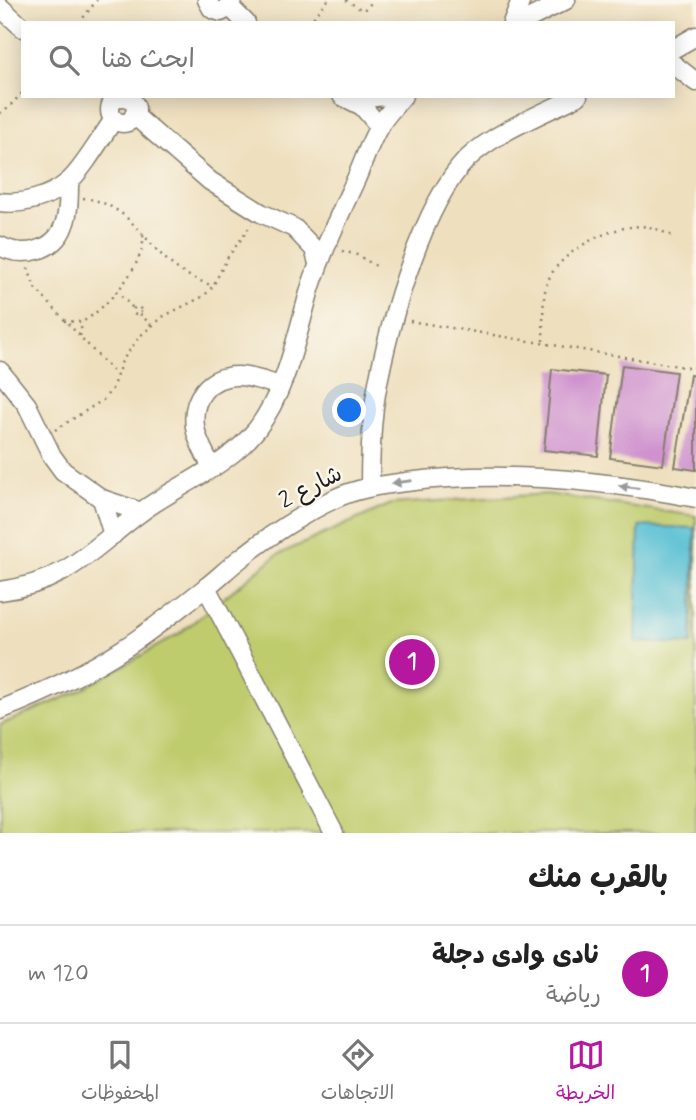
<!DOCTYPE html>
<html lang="ar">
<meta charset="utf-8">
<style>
body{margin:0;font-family:Mynerve,"Playpen Sans Arabic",sans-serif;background:#f6f6f6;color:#222;direction:rtl}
.you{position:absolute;left:350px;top:411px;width:24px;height:24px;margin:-18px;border:5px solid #fff;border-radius:50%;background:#1a73e8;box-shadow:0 0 0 10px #1a73e833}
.badge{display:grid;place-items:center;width:46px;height:46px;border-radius:50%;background:#b5179e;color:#fff;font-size:23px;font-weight:700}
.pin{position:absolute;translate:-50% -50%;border:4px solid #fff;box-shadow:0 2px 7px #0006}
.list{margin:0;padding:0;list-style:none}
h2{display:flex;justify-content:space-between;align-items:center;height:91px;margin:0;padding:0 28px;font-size:30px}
h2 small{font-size:23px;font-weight:400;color:#767676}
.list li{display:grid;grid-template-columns:46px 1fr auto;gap:21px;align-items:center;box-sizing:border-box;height:98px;padding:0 28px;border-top:2px solid #e0e0e0}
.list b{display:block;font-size:26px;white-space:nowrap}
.list p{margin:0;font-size:23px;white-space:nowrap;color:#767676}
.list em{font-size:23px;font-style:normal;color:#767676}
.icon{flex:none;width:38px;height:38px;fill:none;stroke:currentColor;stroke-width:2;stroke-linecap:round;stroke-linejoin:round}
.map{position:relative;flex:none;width:696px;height:833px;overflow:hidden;direction:ltr}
.search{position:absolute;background:#fff;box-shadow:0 4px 18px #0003;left:21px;right:21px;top:21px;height:77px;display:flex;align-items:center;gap:18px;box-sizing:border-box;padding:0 24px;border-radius:0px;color:#767676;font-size:26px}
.sheet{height:189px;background:#fff}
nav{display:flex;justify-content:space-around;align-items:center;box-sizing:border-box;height:98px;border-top:2px solid #e0e0e0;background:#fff;font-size:19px;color:#767676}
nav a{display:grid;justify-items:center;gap:4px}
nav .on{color:#b5179e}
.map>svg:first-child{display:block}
.green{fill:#bfcc6d;stroke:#6e7444;stroke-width:2}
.water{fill:#57bfd4;stroke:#3a6e78;stroke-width:2}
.building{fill:#cf92ce}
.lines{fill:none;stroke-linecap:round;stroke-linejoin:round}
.minor-casing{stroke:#857e6d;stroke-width:21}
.path{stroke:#857e6d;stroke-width:2.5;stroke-dasharray:2 5;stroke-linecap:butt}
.minor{stroke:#fff;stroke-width:18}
.oneway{fill:#999}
.labels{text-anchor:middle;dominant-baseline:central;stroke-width:5;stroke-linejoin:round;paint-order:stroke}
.street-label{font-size:23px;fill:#1c1c1c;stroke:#fbf7ec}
</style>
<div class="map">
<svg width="696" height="833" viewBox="0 0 696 833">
<rect width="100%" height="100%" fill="#fbf7ec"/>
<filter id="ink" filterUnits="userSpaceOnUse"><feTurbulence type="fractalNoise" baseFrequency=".0143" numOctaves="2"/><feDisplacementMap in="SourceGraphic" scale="14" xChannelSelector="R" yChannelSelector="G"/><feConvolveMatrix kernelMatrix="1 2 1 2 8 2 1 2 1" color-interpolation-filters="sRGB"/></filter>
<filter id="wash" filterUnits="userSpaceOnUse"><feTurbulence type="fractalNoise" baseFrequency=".00686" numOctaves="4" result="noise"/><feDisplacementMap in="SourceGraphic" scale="28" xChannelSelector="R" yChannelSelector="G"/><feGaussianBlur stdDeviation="1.57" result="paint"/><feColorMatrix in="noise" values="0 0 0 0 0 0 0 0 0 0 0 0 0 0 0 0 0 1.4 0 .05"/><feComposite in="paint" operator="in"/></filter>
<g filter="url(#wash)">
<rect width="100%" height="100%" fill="#eedfbe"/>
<polygon class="green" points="547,494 696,516 696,833 0,833 0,725 77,692 180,633 277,555 391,504"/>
<polygon class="water" points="639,526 695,528 692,644 636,642"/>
<g id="blocks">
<g class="building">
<polygon points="622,365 676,372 663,465 610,458"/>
<polygon points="552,369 606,375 598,456 544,450"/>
<polygon points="690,375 696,376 696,470 675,467"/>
</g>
</g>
</g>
<g filter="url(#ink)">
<use href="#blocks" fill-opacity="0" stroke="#857e6d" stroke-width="2"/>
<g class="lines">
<g class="minor-casing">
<g id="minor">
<polyline points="207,0 212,9 221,12 230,7 232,0"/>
<polyline points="0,7 23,28"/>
<polyline points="230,7 246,23"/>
<polyline points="512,23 521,0"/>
<polyline points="520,23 566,0"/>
<polyline points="673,49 696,36"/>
<polyline points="673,64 696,82"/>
<polyline points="342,96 362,106 379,126"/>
<circle cx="123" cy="110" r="13"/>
<polyline points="350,99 388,96"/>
<polyline points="134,115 210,181 261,213 294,228 314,249 318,263"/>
<path d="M0,202C22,205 51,197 68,182C81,172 103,135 114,119"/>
<path d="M0,246C22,258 55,252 64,225C69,212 69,196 69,182"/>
<polyline points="0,371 27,405 52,456 63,471 102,499 141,512"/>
<path d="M212,468C206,455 197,442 195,427C191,399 208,376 237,376C252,376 266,382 280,386"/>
<path d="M370,487C370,460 371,433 374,407C383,341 420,207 467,159C495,132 542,114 578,96"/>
<polyline points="102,499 113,535"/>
<polyline points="206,587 334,833"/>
<path d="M0,591C67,583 90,550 141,512C179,484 227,467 257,429C287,390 297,333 311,286C323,249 340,214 356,179C364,161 370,141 380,125C386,115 395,106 403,96"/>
<path d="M0,710C43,693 85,674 123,649C151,631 178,609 204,589C217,579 228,568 241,558C267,537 304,513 334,499C357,488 382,485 406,482C502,470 602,480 696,498"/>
</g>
</g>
<g class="path">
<polyline points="346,0 362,10 367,8 373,0"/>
<polyline points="79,23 97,0"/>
<polyline points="309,23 328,0"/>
<polyline points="0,113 4,112 23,92"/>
<path d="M83,198C126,203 140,236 169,262C182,274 197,280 213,286"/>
<polyline points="342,251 357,255 376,266"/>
<polyline points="28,268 35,288 116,375"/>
<polyline points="116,291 134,309"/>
<circle cx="137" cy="311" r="4"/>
<polyline points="140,314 152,326"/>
<path d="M64,321L82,322C106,309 147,263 143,234"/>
<polyline points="410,321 696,369"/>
<polyline points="80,336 82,322"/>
<path d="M543,341C544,323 541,298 548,281C559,251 617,221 649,227C658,229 667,234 675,237"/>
<polyline points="55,430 103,400 112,389 122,361 140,336 164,316 204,296 213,286 228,257 252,224"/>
</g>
<use href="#minor" class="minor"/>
</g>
<defs><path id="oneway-solid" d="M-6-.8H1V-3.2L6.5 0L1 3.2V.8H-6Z" transform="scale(1.75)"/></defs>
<g class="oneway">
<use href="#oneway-solid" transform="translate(402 482) rotate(173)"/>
<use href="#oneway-solid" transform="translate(629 487) rotate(-173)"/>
</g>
</g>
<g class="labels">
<g class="street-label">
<text transform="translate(311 488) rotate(-27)">شارع 2</text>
</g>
</g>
</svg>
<div class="you"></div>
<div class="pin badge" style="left:412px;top:662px">1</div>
<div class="search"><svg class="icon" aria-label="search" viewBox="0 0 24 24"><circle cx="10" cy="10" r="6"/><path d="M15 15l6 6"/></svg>ابحث هنا</div>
</div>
<section class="sheet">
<h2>بالقرب منك<small></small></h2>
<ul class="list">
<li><span class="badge">1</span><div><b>نادى وادى دجلة</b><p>رياضة</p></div><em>120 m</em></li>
</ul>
</section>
<nav>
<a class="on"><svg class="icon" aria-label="map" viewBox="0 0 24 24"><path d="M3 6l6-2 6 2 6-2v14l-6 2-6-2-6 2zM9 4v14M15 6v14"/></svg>الخريطة</a>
<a><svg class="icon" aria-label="directions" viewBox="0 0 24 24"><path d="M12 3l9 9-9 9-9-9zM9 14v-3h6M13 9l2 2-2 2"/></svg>الاتجاهات</a>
<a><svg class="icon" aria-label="saved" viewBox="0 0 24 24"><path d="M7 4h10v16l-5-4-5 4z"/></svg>المحفوظات</a>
</nav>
